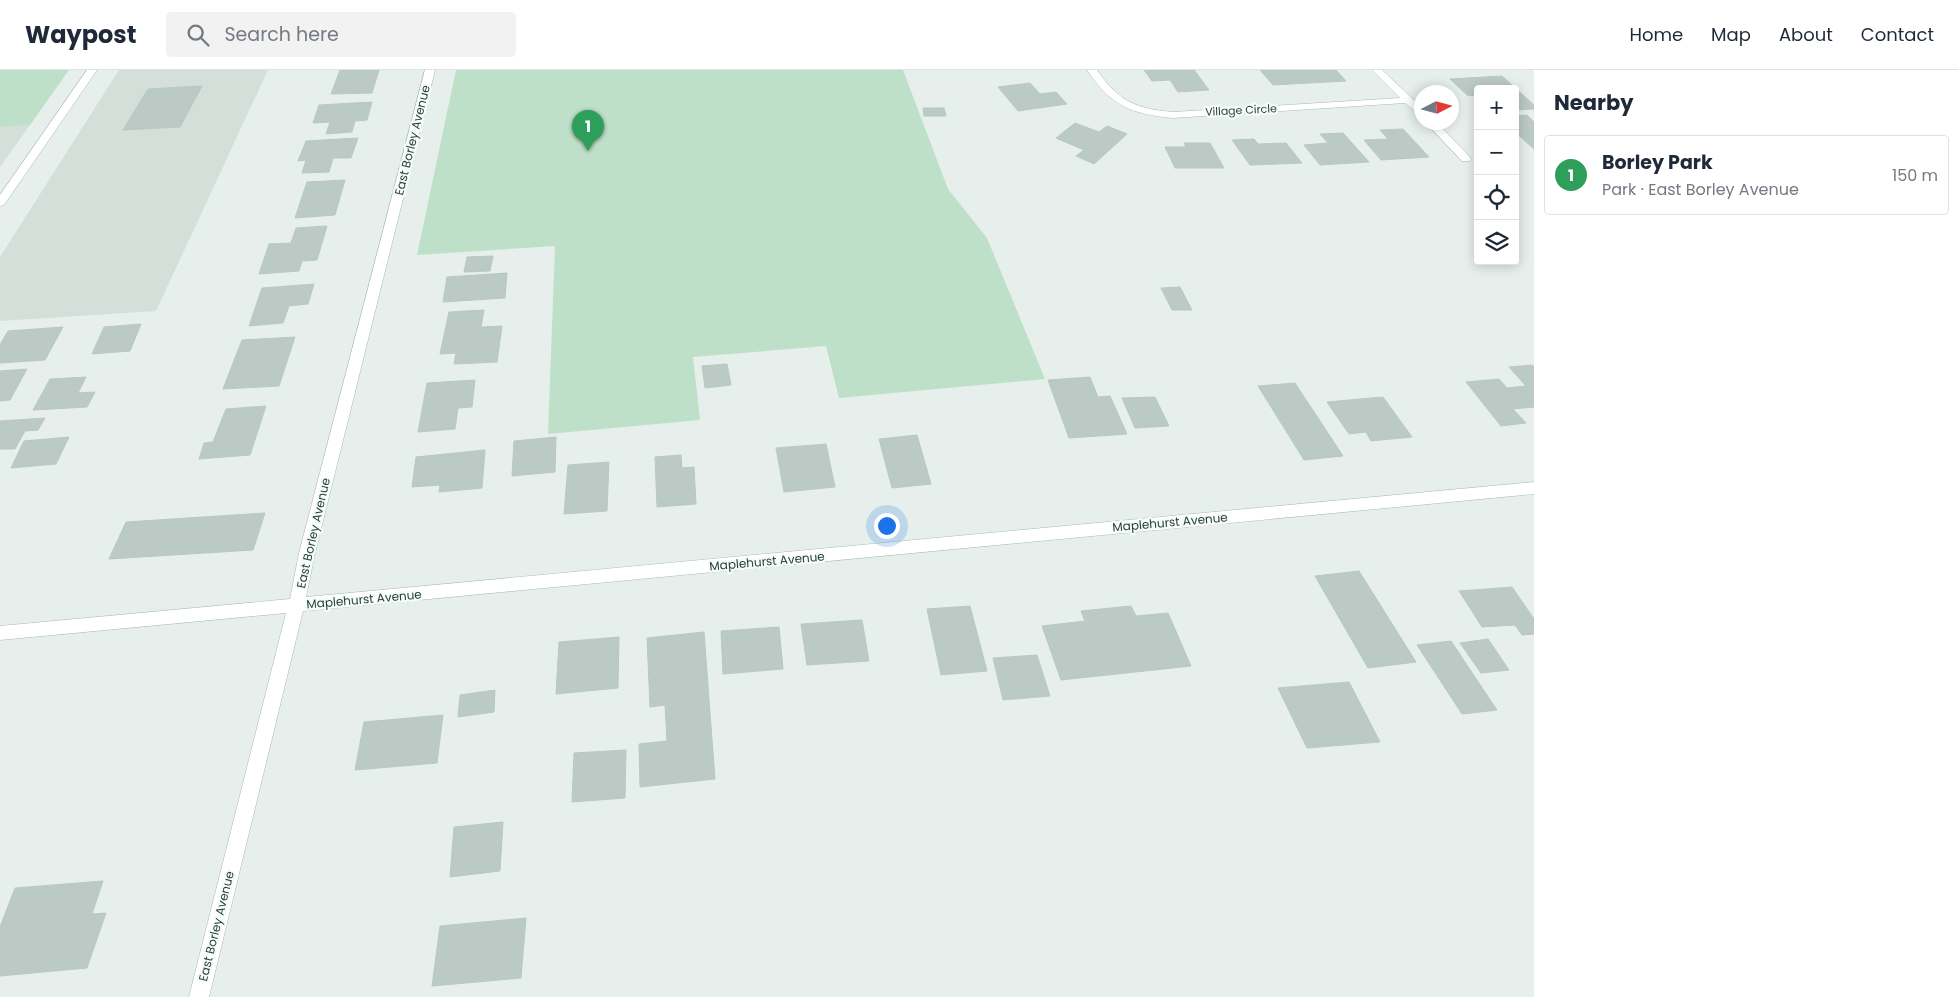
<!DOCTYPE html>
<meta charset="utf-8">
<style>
body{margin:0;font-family:Poppins,sans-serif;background:#f2f2f3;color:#1f2937}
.controls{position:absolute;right:15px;top:15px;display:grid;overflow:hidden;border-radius:5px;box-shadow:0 2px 12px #0003}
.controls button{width:45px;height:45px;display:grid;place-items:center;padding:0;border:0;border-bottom:1px solid #e0e1e3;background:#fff;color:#1f2937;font:25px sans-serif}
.compass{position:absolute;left:1414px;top:15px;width:45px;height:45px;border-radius:50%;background:#fff;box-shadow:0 2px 12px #0003;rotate:84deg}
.you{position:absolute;left:886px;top:455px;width:18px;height:18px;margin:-12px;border:4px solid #fff;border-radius:50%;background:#1a73e8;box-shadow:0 0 0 8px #1a73e833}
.badge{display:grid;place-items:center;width:32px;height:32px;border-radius:50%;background:#111827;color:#fff;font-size:16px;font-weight:700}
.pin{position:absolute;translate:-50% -41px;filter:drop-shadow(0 1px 2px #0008)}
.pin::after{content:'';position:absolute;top:26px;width:18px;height:15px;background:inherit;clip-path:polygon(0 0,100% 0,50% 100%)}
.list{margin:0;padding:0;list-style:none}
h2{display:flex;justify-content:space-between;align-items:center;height:65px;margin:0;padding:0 20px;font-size:21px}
h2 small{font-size:16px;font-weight:400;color:#747a83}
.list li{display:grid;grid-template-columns:32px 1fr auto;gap:15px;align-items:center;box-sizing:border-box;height:80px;margin:0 10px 10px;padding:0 10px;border:1px solid #e0e1e3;border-radius:5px}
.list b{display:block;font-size:19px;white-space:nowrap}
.list p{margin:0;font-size:16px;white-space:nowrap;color:#747a83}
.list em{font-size:16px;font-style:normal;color:#747a83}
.icon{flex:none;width:28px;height:28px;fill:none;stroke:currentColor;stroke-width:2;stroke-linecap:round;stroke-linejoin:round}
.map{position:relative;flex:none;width:1534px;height:927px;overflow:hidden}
header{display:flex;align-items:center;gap:30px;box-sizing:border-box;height:70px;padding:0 25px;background:#fff;border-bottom:1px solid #e0e1e3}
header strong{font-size:24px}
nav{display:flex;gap:28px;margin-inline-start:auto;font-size:18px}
.search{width:350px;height:45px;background:#f2f2f3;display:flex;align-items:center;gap:12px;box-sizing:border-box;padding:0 18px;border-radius:5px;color:#747a83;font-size:19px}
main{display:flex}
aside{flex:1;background:#fff}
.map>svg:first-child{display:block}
.built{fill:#d4dfda}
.green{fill:#bfe0c8}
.building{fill:#bbcac4;stroke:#b8c9c2}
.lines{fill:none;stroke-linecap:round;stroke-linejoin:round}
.minor-casing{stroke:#a8b8b2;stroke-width:1}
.tertiary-casing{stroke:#a8b8b2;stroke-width:1}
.minor{fill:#fff;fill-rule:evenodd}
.tertiary{fill:#fff;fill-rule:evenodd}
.labels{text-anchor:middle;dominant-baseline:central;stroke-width:4.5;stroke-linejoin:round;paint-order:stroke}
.far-street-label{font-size:11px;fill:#24423a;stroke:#f7fbf9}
.street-label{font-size:12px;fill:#24423a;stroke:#f7fbf9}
</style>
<header>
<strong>Waypost</strong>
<div class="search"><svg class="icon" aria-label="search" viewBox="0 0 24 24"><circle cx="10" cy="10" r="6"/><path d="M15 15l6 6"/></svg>Search here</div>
<nav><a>Home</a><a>Map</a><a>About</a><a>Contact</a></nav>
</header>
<main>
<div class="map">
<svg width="1534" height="927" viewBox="0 0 1534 927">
<rect width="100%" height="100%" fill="#e6efeb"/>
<g class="built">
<polygon points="119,0 268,0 156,241 0,251 0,187"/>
<polygon points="30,55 0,97 0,57"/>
</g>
<g class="green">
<polygon points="0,0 69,0 30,55 0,57"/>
<polygon points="456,0 903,0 948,119 987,168 1045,309 839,328 826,276 693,287 700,350 548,364 555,176 417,185"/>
</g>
<g class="building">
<polygon points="340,0 379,0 372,23 331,24"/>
<polygon points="1144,0 1194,0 1209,20 1178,22 1170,10 1152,11"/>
<polygon points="1260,0 1336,0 1346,11 1273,15"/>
<polygon points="1502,6 1534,35 1534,39 1515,40 1515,19 1478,19 1478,26 1467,25 1450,9"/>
<polygon points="1030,13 1040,24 1056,22 1067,34 1018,41 998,17"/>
<polygon points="202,16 180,57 123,60 148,19"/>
<polygon points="372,32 367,50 355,51 352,62 326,64 330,52 313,53 319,35"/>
<polygon points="923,38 944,38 946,46 924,46"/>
<polygon points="1527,45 1534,52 1534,79 1515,62 1515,46"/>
<polygon points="1075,53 1099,62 1107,56 1127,64 1094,94 1076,86 1084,80 1056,68"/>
<polygon points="1403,59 1429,87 1381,90 1364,70 1388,69 1380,60"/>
<polygon points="1343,63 1369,92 1320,95 1304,75 1328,73 1320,64"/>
<polygon points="358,68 351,88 333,88 329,102 302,103 306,90 298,91 306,71"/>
<polygon points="1254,69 1258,74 1286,73 1302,93 1250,95 1232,70"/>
<polygon points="1184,73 1210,73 1224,98 1175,98 1165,77 1186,77"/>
<polygon points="345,110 335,145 295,148 307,112"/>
<polygon points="327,156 317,190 302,191 299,201 259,204 269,174 291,173 296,158"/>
<polygon points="493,186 490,201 464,202 467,187"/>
<polygon points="507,203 505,228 443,232 447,207"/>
<polygon points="314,214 308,234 289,236 283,253 249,256 262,218"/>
<polygon points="1180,217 1192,240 1172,240 1161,218"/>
<polygon points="484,240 481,257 502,256 497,292 454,294 456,283 440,284 449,242"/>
<polygon points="141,254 130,281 92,284 104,257"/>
<polygon points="63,257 45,290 0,293 0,275 8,261"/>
<polygon points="295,267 279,316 223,319 242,270"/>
<polygon points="727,294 731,315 705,318 702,296"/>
<polygon points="1532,295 1534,297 1534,337 1513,339 1526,353 1501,356 1466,312 1499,309 1507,318 1526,316 1509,297"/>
<polygon points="27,299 10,330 0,331 0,301"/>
<polygon points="86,307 78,323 95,322 87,337 33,340 50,309"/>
<polygon points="1090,307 1098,327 1110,326 1127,364 1069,368 1048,310"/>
<polygon points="475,310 472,337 458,338 455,359 418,362 427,313"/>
<polygon points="1295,313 1343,386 1304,390 1258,316"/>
<polygon points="1155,327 1169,356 1135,358 1122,328"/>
<polygon points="1383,327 1412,367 1371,371 1366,362 1349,364 1327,332"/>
<polygon points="266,336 250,385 199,389 204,373 213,372 226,339"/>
<polygon points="45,348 38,360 25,361 15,379 0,379 0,351"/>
<polygon points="917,365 931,414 892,418 879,369"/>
<polygon points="69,367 56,394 11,398 24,371"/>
<polygon points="556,367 555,402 512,406 514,371"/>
<polygon points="826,374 835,417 784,422 776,378"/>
<polygon points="485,380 482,418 439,422 440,415 412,417 416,387"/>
<polygon points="681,385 682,398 694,397 696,434 657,437 655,387"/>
<polygon points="609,392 607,441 564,444 568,395"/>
<polygon points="265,443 253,480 109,489 126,452"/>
<polygon points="1359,501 1416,592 1368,598 1315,506"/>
<polygon points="1512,517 1534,549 1534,564 1522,565 1515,555 1482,557 1459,521"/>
<polygon points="970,536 987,601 941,605 927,539"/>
<polygon points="1131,536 1136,546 1168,543 1191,596 1061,610 1042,556 1085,551 1081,541"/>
<polygon points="862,550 869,591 807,595 801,554"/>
<polygon points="779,557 783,599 723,604 721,561"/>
<polygon points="704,562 715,709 640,717 639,674 667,671 665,635 650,637 647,568"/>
<polygon points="619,567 618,618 556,624 559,572"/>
<polygon points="1488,569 1509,600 1481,603 1460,573"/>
<polygon points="1451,571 1497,640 1462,644 1417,575"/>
<polygon points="1037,585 1050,626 1003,630 993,588"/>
<polygon points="1349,612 1380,672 1307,678 1278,618"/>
<polygon points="495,620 494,642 458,647 460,625"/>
<polygon points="443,645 437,693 355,700 364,652"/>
<polygon points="626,680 625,728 572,732 574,683"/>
<polygon points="503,752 500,801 450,807 454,757"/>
<polygon points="103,811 92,844 106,843 87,898 0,906 0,857 15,818"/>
<polygon points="526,848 521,908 432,916 440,856"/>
</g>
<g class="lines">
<g class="minor-casing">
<g id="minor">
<polygon points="425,0 435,0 315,483 306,527 1534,412 1534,424 303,541 209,927 189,927 286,543 0,570 0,556 290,529 299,483"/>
<path d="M1087,0H1097C1118,31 1136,39 1173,42L1400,28L1372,0H1382L1422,38V47L1405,33L1173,48C1131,44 1111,36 1087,0Z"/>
<polygon points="1425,52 1436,52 1470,87 1471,89 1470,91 1462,91"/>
</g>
</g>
<g class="tertiary-casing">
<polygon id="tertiary" points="87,0 97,0 4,135 0,136 0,125"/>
</g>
<use href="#minor" class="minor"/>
<use href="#tertiary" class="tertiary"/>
</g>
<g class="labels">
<g class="far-street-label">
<text transform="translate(1241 40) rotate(-3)">Village Circle</text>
</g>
<g class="street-label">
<text transform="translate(412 70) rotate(-76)">East Borley Avenue</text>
<text transform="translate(1170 452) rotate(-5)">Maplehurst Avenue</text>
<text transform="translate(313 463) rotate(-77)">East Borley Avenue</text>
<text transform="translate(767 491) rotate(-5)">Maplehurst Avenue</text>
<text transform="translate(364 529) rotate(-5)">Maplehurst Avenue</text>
<text transform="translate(216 856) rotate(-76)">East Borley Avenue</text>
</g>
</g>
</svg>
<div class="controls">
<button>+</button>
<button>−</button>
<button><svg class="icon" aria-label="locate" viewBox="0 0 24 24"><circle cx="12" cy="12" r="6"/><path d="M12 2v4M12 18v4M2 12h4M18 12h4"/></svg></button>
<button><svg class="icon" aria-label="layers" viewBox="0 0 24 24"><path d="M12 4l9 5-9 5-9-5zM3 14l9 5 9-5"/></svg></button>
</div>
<svg class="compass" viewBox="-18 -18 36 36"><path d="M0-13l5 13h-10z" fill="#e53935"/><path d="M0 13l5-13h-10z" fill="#747a83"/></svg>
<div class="you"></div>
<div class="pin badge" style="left:588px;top:81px;background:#2e9e5b">1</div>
</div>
<aside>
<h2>Nearby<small></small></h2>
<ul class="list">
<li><span class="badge" style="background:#2e9e5b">1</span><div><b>Borley Park</b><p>Park · East Borley Avenue</p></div><em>150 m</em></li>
</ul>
</aside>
</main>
